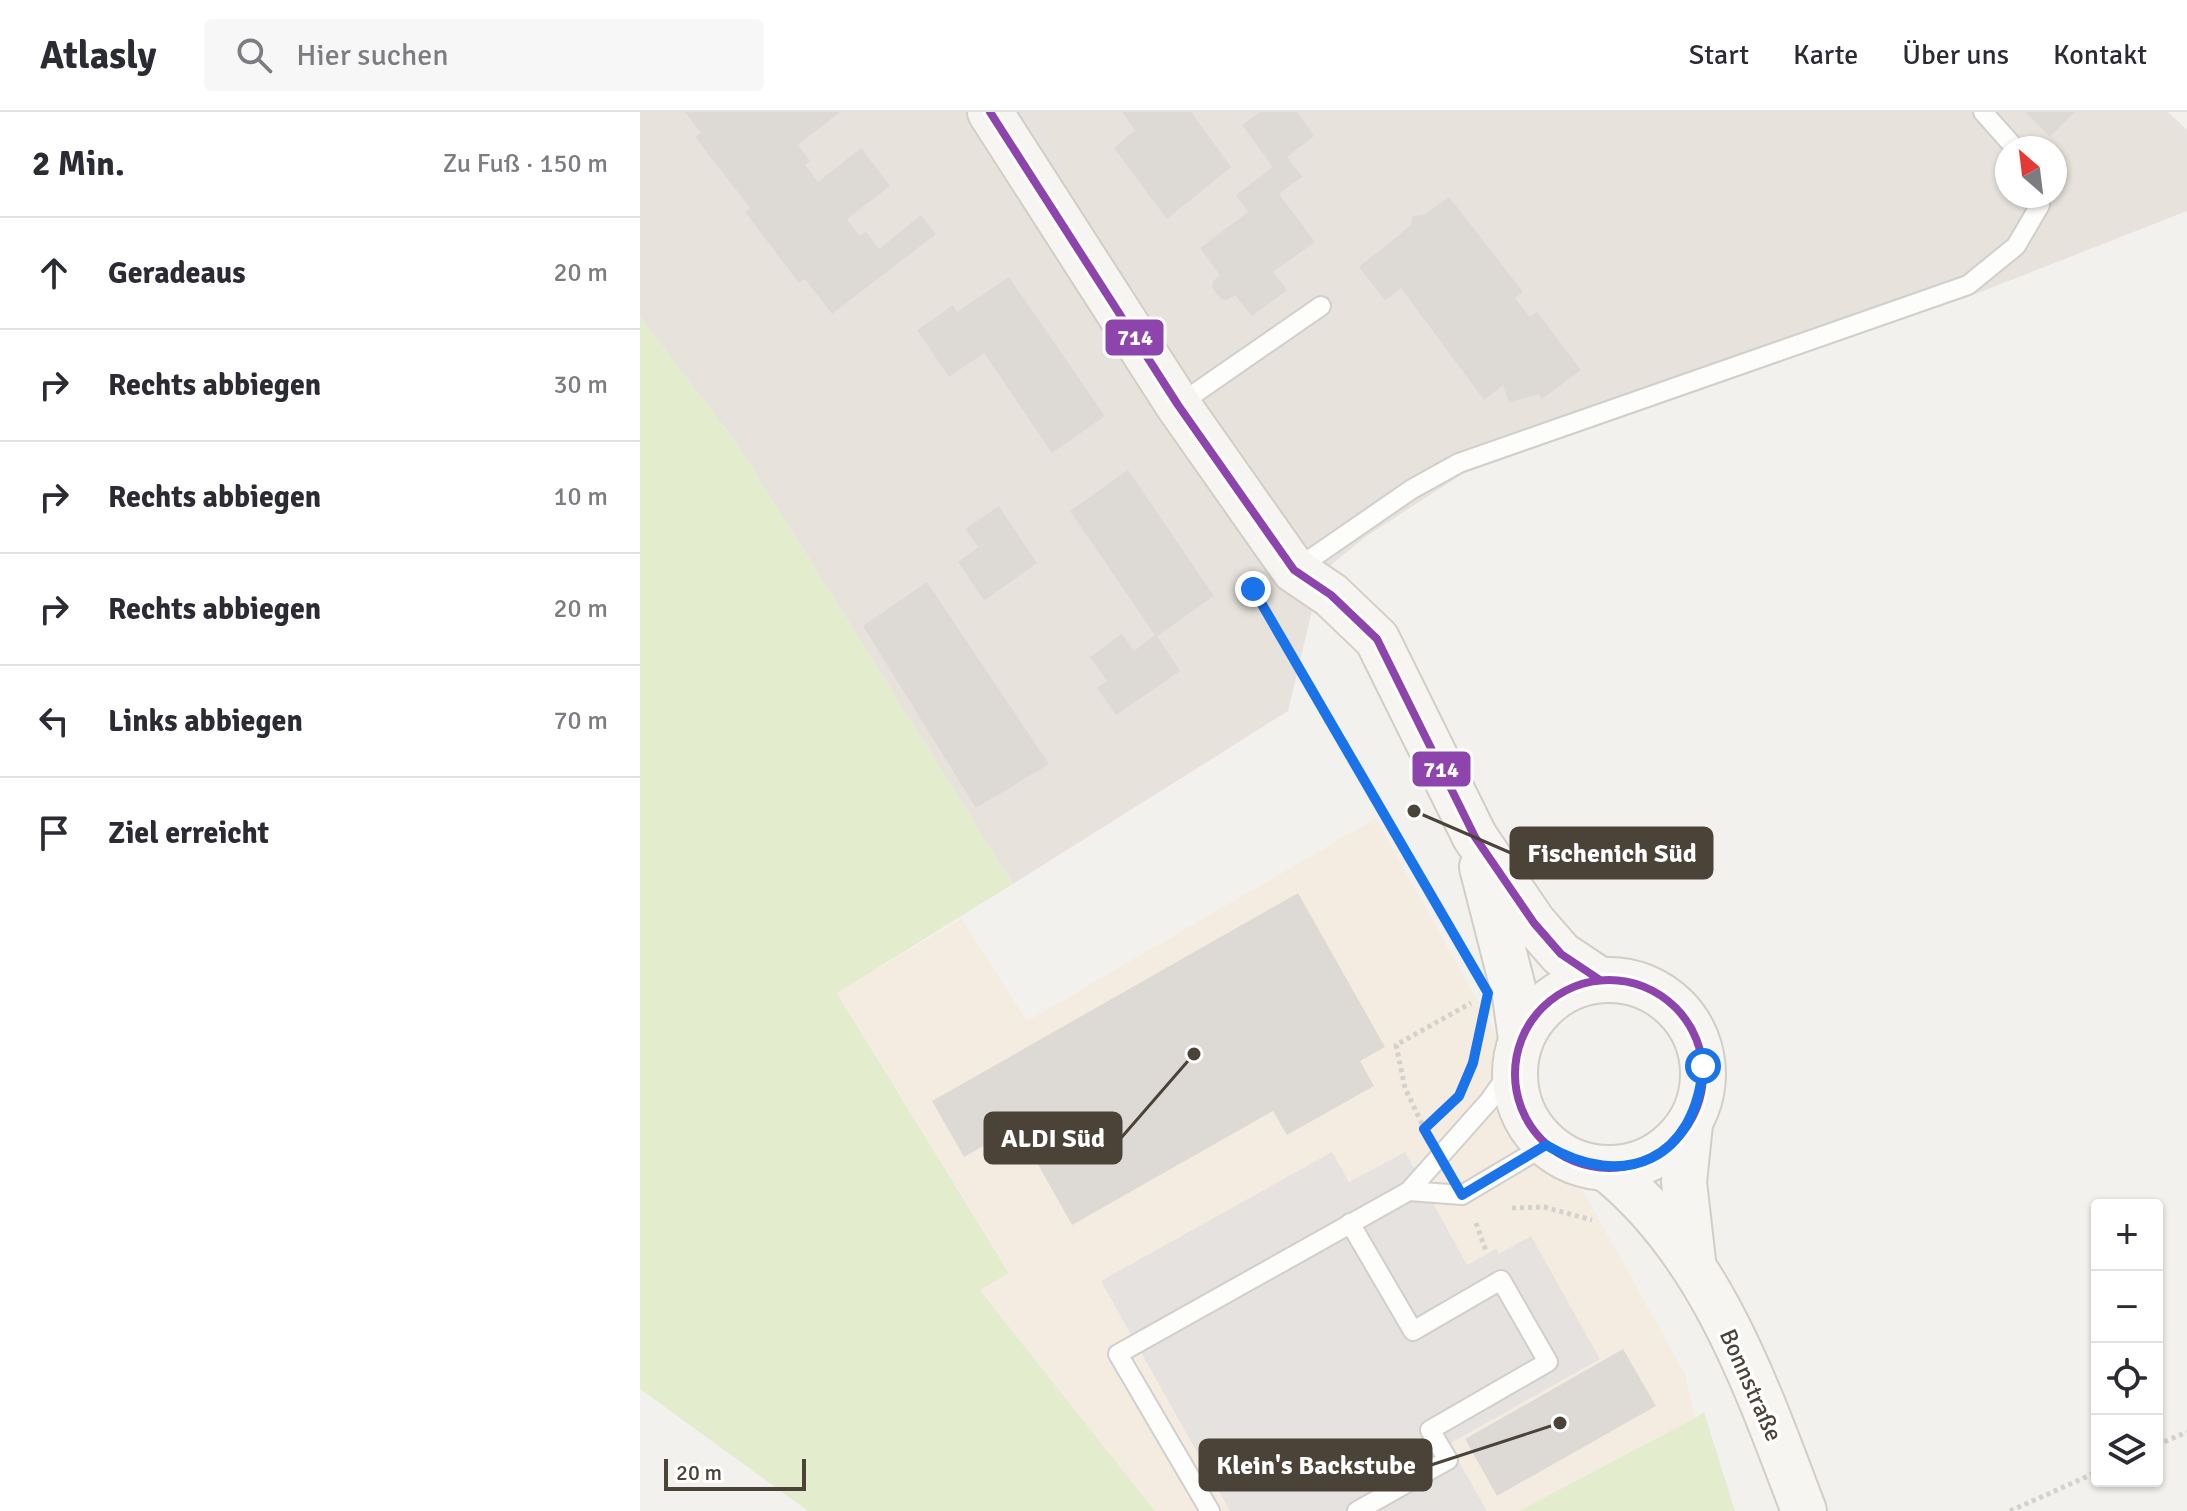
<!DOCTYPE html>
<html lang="de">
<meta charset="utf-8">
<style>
body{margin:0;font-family:Signika,sans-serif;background:#f7f7f7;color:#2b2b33}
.controls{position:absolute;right:24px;bottom:24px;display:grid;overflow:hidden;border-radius:8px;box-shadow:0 2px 6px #0004}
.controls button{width:72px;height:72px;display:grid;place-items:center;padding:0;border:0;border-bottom:2px solid #e1e1e2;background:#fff;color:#2b2b33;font:40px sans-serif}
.compass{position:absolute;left:1355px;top:24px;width:72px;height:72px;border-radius:50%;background:#fff;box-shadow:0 2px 6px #0004;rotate:332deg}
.scale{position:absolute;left:24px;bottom:20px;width:142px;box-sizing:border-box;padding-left:8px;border:4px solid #4b4238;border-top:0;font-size:22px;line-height:28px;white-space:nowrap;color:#4b4238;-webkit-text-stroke:6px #fff;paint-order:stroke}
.stop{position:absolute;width:24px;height:24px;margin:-18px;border:6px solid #1a73e8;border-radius:50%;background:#fff}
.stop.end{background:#1a73e8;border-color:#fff;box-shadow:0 2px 8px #0008}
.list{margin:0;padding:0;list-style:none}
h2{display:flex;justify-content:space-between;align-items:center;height:104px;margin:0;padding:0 32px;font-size:34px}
h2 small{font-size:26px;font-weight:400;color:#7c7c81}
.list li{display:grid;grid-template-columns:52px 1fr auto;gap:24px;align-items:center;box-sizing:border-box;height:112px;padding:0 32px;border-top:2px solid #e1e1e2}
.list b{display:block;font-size:30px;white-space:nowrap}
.list em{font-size:26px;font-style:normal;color:#7c7c81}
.icon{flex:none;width:44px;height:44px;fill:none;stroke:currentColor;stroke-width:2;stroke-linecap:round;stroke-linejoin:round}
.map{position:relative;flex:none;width:1547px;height:1399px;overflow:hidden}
header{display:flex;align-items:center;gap:48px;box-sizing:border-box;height:112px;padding:0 40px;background:#fff;border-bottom:2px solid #e1e1e2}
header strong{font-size:38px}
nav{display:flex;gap:44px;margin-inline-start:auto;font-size:28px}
.search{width:560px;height:72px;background:#f7f7f7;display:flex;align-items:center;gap:20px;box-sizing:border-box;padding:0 28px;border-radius:8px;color:#7c7c81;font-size:30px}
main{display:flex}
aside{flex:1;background:#fff}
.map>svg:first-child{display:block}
.residential{fill:#e7e2db;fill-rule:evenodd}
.commercial{fill:#f5ece1}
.green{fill:#e3edce}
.parking{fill:#e5e2df}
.building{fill:#dddad6}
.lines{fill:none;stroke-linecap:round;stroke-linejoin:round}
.service-casing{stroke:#d1cfcb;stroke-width:22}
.secondary-casing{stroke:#d3cec5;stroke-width:48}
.path{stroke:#d3d1cc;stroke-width:5;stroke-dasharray:4 4;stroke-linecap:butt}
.service{stroke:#fdfdfc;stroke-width:18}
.secondary{stroke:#f7f5f1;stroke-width:44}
.bus-1-casing{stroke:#fff;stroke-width:14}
.bus-1{stroke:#8e44ad;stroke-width:8}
.route{stroke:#1a73e8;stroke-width:10}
.labels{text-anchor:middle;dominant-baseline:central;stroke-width:7;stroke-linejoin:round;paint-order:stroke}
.street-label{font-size:24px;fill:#4b4238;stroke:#fff}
.leader{fill:none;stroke:#4b4238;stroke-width:3}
.callout-dot{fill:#4b4238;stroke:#fff;stroke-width:3}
.callout{fill:#4b4238;stroke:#4b4238;stroke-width:3}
.callout-label{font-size:26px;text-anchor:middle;font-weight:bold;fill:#fff}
.line-badge{stroke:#fff;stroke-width:3}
.badge-label{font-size:22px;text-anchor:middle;font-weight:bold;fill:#fff}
</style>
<header>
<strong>Atlasly</strong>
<div class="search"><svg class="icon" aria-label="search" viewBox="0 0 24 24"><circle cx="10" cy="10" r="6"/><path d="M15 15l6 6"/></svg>Hier suchen</div>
<nav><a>Start</a><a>Karte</a><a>Über uns</a><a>Kontakt</a></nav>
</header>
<main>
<aside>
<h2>2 Min.<small>Zu Fuß · 150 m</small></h2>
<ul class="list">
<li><svg class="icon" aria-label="ahead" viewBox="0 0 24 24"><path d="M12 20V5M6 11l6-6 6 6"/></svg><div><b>Geradeaus</b></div><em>20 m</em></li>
<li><svg class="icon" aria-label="right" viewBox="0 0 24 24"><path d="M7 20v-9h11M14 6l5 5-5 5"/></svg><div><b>Rechts abbiegen</b></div><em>30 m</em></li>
<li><svg class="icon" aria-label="right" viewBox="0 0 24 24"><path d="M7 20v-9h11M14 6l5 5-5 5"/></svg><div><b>Rechts abbiegen</b></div><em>10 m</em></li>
<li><svg class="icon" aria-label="right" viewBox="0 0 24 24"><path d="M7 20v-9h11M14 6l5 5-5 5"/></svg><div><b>Rechts abbiegen</b></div><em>20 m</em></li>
<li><svg class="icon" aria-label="left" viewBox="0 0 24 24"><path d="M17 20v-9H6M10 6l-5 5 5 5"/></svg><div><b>Links abbiegen</b></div><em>70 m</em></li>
<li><svg class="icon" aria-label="arrive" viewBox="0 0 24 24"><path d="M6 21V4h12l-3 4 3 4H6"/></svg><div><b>Ziel erreicht</b></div></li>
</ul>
</aside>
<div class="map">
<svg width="1547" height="1399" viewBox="0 0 1547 1399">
<rect width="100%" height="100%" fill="#f3f1ee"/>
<path class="residential" d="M0,0H1528L1547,18V99L1333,183L824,361L728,423L681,461L648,599L373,772L97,332L0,205ZM1367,36H1415V84H1367Z"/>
<polygon class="commercial" points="736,706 1045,1262 1055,1306 879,1399 515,1399 340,1177 369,1160 197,880 322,807 387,909"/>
<g class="green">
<polygon points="0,205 97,332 373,772 197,881 369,1161 340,1178 515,1399 168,1399 0,1277"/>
<polygon points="1064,1300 1095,1399 879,1399 1055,1306"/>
</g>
<g class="parking">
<polygon points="372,0 389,0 430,65 417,72"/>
<polygon points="692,1040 709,1070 765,1040 827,1153 856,1137 859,1142 891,1124 960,1247 809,1332 847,1399 590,1399 461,1169"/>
</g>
<g class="building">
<polygon points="45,0 200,0 158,33 170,49 165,53 178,70 221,36 250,74 207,107 220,124 226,120 239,137 281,103 296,122 192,202 165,167 159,171 105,100 110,96 55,25 61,21"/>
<polygon points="482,0 551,0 591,55 527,107 474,36 495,18"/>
<polygon points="620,0 657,0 674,24 647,45 662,65 639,82 675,130 633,160 647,178 612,204 595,183 587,188 581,187 572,176 573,169 580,163 560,136 608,100 596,83 633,55 602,13"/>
<polygon points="1385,0 1435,0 1410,25"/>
<polygon points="809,85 883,180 875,186 890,205 897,200 941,258 902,287 898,282 869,291 863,273 844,288 761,176 745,188 719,155 770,114 773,104 784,103"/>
<polygon points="369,165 465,304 412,341 344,241 309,265 277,218 313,193 317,200"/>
<polygon points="488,358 574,484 517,524 540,559 476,603 457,576 467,569 450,545 482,522 494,539 515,523 430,399"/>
<polygon points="359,394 397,451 344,489 318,450 338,435 325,417"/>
<polygon points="287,470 409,652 336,696 223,514"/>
<polygon points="658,781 745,935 720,949 734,974 647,1023 633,999 432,1113 377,1015 324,1045 292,989"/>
<polygon points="983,1237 1016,1294 857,1384 825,1327"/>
</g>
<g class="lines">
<g class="service-casing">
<g id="service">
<polyline points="1343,0 1375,36"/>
<polyline points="538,293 681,194"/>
<polyline points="656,457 772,377 819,351 1328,173 1376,134 1400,93 1397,84"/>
<polyline points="769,1079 822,1083 906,1033"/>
<polyline points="710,1111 773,1219 861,1168 908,1250 790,1318 808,1348 717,1399"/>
<polyline points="570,1399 478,1242 769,1079 849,989 874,954"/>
</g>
</g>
<g class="secondary-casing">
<g id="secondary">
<polyline points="350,0 538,293 654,458 691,483 737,527 835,725 894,811 921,842 960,868"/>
<polyline points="842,755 875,884 881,927"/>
<circle cx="969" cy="962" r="94"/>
<polyline points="1050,1012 1044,1070 1053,1149"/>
<path d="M967,1057C1072,1142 1117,1276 1164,1399"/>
</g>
</g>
<g class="path">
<polyline points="623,495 803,804"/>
<polyline points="782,1012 765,976 756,933 831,891"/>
<polyline points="872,1096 904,1095 952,1108"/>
<polyline points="836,1111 846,1139"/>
<polyline points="1517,1333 1547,1320"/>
<polyline points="1370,1399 1457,1360"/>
</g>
<use href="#service" class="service"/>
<use href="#secondary" class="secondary"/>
<g class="bus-1-casing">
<g id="bus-1">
<polyline points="350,0 538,293 654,458 691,483 737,527 835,725 894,811 921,842 960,868"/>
<circle cx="969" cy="962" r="94"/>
</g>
</g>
<use href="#bus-1" class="bus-1"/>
</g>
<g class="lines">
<path class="route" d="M613,477L848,881L833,951L819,984L784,1017L822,1083L906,1033C984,1080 1056,1047 1063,954"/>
</g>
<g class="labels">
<g class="street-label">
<text transform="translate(1111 1273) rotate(66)">Bonnstraße</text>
</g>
</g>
<path class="leader" d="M774 699L871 741M554 942L481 1026M920 1311L791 1353"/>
<g class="callout-dot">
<circle cx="774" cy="699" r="8"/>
<circle cx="554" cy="942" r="8"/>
<circle cx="920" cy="1311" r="8"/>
</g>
<g class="callout">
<rect x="871" y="716" width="201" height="50" rx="8"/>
<rect x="345" y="1001" width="136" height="50" rx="8"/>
<rect x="560" y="1328" width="231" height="50" rx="8"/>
</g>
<g class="callout-label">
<text x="972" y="750">Fischenich Süd</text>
<text x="413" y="1035">ALDI Süd</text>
<text x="676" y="1362">Klein's Backstube</text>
</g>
<g class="line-badge">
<rect x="464" y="206" width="61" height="39" rx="8" fill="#8e44ad"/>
<rect x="771" y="638" width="61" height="38" rx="8" fill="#8e44ad"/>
</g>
<g class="badge-label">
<text x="495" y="233">714</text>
<text x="801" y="665">714</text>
</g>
</svg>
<div class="controls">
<button>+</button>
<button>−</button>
<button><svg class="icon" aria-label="locate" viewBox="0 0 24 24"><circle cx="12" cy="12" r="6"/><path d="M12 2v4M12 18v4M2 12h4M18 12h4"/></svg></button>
<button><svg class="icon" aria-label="layers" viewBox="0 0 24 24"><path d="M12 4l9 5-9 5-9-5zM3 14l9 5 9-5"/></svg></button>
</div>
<svg class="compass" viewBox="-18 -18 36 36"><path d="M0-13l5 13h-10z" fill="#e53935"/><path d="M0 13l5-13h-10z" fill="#7c7c81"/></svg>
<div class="scale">20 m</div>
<div class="stop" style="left:1063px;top:954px"></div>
<div class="stop end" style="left:613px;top:477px"></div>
</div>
</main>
